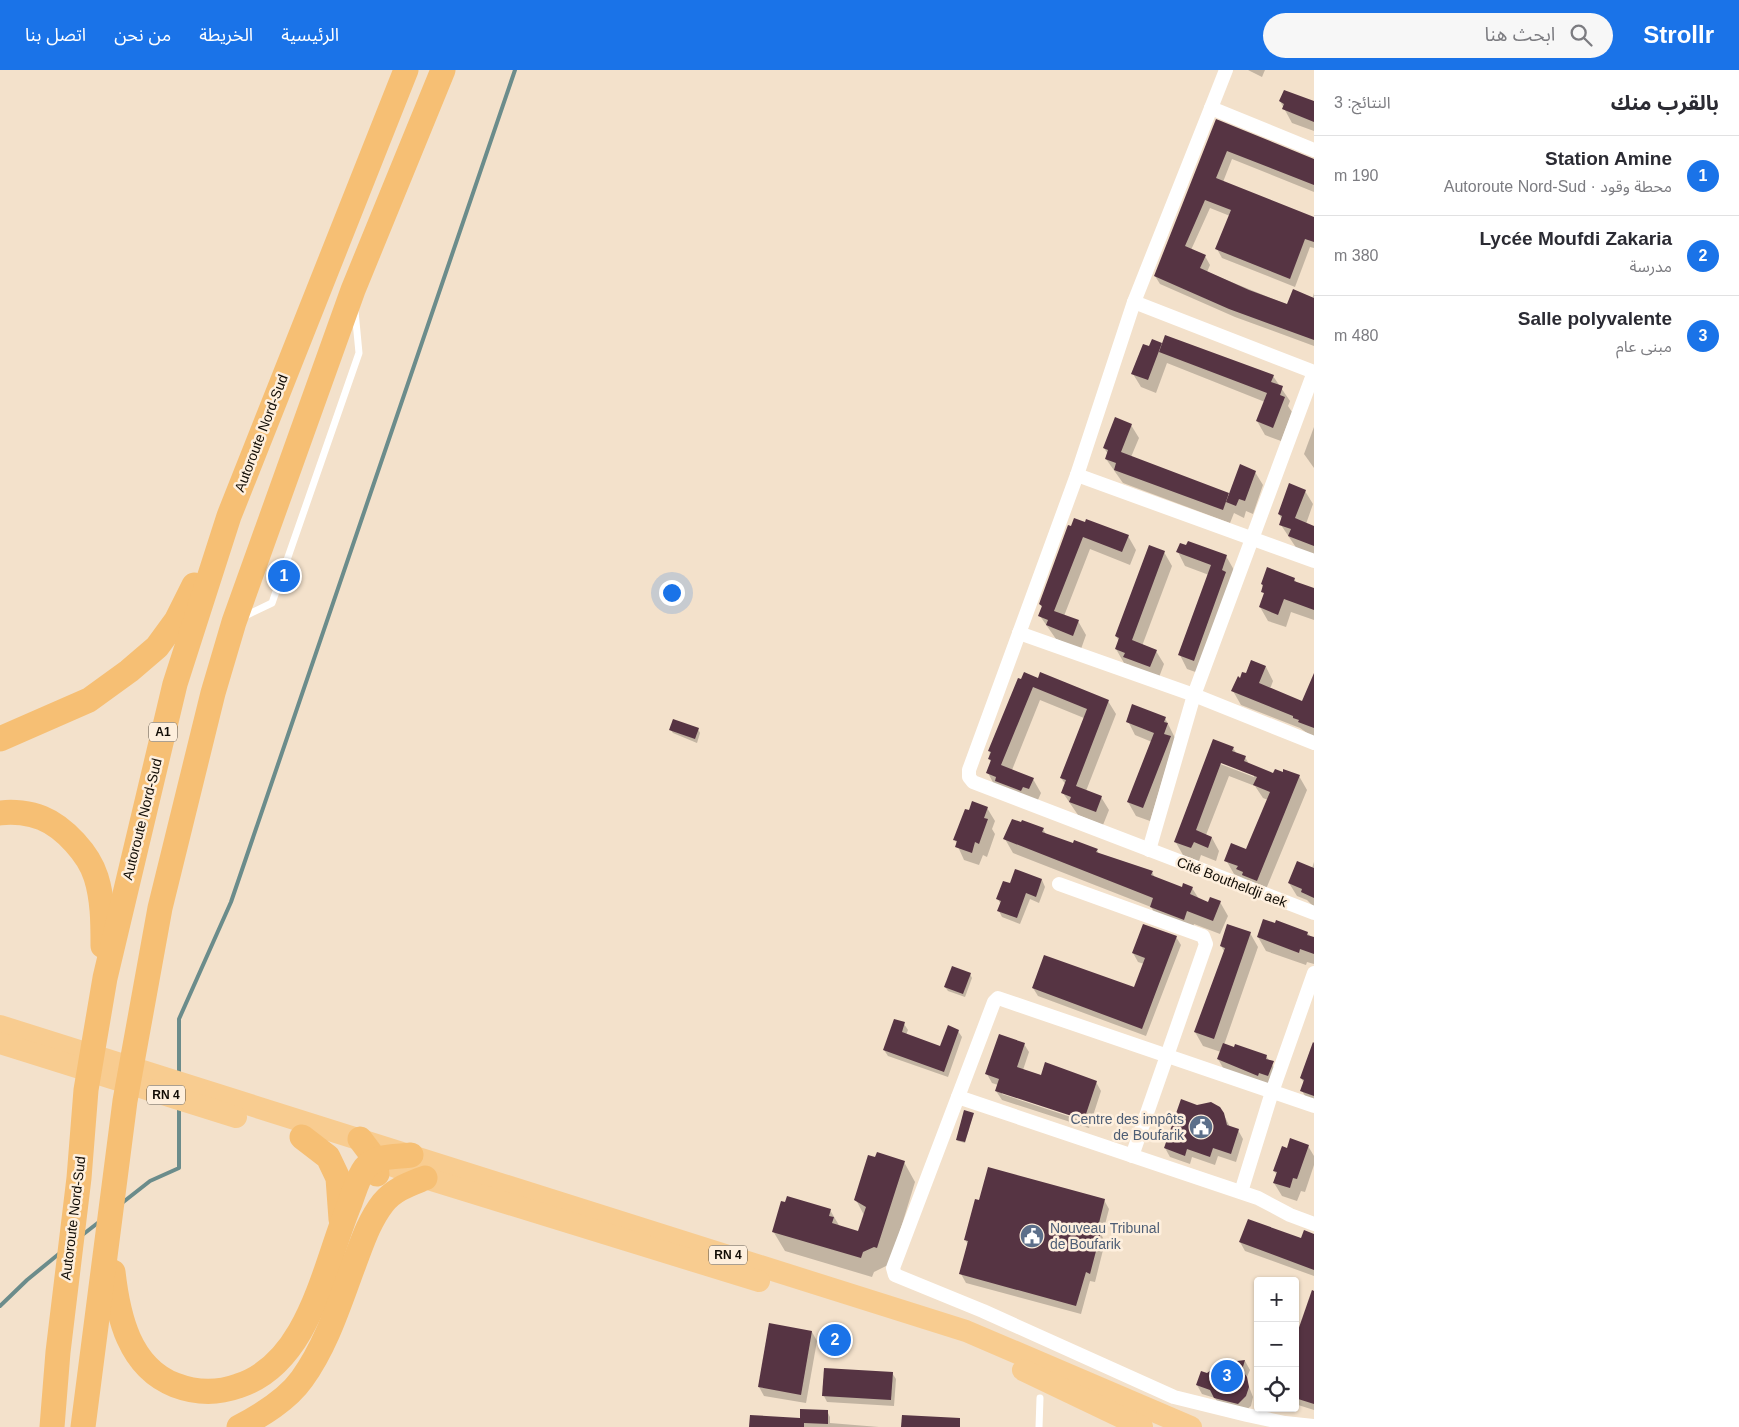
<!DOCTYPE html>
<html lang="ar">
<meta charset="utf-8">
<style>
body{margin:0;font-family:Arial,"Noto Sans Arabic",sans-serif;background:#f7f7f7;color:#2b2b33;direction:rtl}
.controls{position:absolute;right:15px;bottom:15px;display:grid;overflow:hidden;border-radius:5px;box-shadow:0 1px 4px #0004}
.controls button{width:45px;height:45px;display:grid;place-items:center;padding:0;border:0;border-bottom:1px solid #e1e1e2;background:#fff;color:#2b2b33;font:25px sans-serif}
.you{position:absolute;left:671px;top:522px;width:18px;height:18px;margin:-12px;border:4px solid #fff;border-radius:50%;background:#1a73e8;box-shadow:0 0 0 8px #1a73e833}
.badge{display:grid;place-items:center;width:32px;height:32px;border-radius:50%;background:#1a73e8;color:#fff;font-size:16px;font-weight:700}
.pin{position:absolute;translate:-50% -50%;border:2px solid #fff;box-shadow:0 1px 5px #0006}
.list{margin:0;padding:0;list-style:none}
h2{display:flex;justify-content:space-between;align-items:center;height:65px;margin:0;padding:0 20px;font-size:21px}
h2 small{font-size:16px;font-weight:400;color:#7c7c81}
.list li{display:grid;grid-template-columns:32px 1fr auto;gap:15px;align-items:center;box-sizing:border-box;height:80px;padding:0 20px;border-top:1px solid #e1e1e2}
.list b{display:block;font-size:19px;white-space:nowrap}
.list p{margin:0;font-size:16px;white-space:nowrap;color:#7c7c81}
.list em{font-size:16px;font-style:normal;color:#7c7c81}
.icon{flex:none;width:28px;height:28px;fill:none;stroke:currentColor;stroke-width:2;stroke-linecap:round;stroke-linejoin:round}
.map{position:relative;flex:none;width:1314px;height:1357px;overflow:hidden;direction:ltr}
header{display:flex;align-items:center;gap:30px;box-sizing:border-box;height:70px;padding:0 25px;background:#1a73e8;color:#fff}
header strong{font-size:24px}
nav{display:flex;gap:28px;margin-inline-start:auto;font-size:18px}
.search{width:350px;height:45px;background:#f7f7f7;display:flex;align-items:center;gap:12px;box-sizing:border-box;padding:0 18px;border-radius:28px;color:#7c7c81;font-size:19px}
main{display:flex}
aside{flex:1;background:#fff}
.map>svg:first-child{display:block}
.shadow{fill:#0003;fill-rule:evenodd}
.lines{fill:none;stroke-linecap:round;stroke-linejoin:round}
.stream{stroke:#6b8c8b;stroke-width:4}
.building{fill:#563443}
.service{stroke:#fff;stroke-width:7}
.minor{stroke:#fff;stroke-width:14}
.trunk{stroke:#f8cc90;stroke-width:22}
.motorway{stroke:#f6bf74;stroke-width:25}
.labels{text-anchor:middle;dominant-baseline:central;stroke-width:5;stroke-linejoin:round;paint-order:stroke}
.shield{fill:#feefdd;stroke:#585046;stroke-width:1}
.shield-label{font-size:12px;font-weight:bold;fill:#110c05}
.street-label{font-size:14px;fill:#110c05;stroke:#feefdd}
.service-label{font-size:14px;fill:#4e5e75;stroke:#feefdd;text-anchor:end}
</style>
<header>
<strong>Strollr</strong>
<div class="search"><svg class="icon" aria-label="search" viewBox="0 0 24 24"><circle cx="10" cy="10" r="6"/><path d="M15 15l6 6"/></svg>ابحث هنا</div>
<nav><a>الرئيسية</a><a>الخريطة</a><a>من نحن</a><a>اتصل بنا</a></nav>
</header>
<main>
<aside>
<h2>بالقرب منك<small>النتائج: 3</small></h2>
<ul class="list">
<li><span class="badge">1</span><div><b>Station Amine</b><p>محطة وقود · Autoroute Nord-Sud</p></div><em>190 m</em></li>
<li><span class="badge">2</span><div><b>Lycée Moufdi Zakaria</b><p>مدرسة</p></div><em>380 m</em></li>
<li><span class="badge">3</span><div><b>Salle polyvalente</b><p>مبنى عام</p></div><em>480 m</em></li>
</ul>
</aside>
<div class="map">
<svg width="1314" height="1357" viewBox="0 0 1314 1357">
<rect width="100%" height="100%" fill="#f3e1cb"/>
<g class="shadow">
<polygon points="1248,0 1265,0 1262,7"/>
<polygon points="1280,31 1314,33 1314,61 1292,53"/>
<polygon points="1217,51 1314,90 1314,122 1232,89 1223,112 1314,148 1314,178 1310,177 1295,217 1222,188 1217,179 1230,146 1210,138 1191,180 1205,186 1210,195 1207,202 1288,235 1312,229 1314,223 1314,276 1235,247 1160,214 1155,206"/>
<polygon points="1161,274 1273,306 1290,331 1288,336 1292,342 1281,371 1265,365 1257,351 1265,332 1167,293 1156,323 1141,317 1133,304 1150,278"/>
<polygon points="1131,355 1139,368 1131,387 1229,426 1255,402 1263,415 1253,444 1246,441 1244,448 1234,443 1230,453 1123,413 1106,389 1108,384 1104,378"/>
<polygon points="1314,357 1314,398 1304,384"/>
<polygon points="1305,421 1313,434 1306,454 1314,457 1314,486 1297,479 1281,455 1282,450 1279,444"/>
<polygon points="1086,454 1128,466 1136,480 1130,495 1090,479 1064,546 1078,551 1086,565 1081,579 1056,569 1040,546 1043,539 1040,534 1072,457"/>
<polygon points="1164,482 1172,496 1142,576 1156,581 1164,594 1158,610 1133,600 1130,595 1124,593 1116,579 1119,571 1116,566"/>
<polygon points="1178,482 1226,486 1234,500 1201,604 1187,599 1180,585 1209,505 1185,496"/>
<polygon points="1294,509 1297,513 1314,520 1314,550 1291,542 1286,557 1268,551 1260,537 1265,526 1262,514"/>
<polygon points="1266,597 1273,611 1270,619 1303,632 1314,607 1314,668 1300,658 1241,635 1233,621 1246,605"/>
<polygon points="1039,609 1108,631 1116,644 1086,721 1101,727 1109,740 1103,755 1078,745 1063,723 1066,715 1061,708 1084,648 1040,630 1012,700 1033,709 1041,723 1037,732 995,716 988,703 992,693 989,689 990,681 1018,610"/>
<polygon points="1165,648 1175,668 1150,751 1136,746 1128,732 1152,672 1135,665 1128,651"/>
<polygon points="670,659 698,659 700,663 697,673 673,663"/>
<path d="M1214,670L1233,678L1237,684L1245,687L1249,694L1274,705L1299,706L1307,720L1264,824L1246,813L1243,808L1234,804L1226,790L1247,781L1268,730L1263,728L1255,716L1229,706L1206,765L1212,768L1219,781L1216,791L1201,785L1199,791L1183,785L1175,771ZM1216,689L1254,704V707L1215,692Z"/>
<polygon points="987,738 995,751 992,759 995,764 987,787 983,785 979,795 964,790 955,770"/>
<polygon points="1043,759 1046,764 1074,775 1097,780 1099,784 1152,802 1155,808 1182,818 1192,818 1199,829 1209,833 1220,832 1228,846 1220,864 1194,854 1191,863 1159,851 1151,837 1013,783 1005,769"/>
<polygon points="1314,792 1314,837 1307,830 1297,826 1289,813 1312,798"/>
<polygon points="1042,810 1045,817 1039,833 1030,829 1020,854 1002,847 999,841 1001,835 998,829 1011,815"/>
<polygon points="1250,863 1258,877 1224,975 1266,986 1280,1006 1276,1019 1226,1003 1218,989 1221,982 1203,976 1195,962 1225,883 1221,876"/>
<polygon points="1307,863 1314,869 1314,894 1307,892 1306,895 1266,881 1258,867"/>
<polygon points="1176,867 1181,875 1146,966 1038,926 1033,918 1135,919 1144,894 1138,892 1133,883"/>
<polygon points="970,904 972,908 965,927 948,921 945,917"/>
<polygon points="904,954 908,960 906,965 941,978 958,961 962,967 948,1007 888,986 884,980"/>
<path d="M1024,974L1029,982L1023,1000L1042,1006L1096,1012L1101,1021L1089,1058L1002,1030L996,1021L998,1015L992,1013L987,1004ZM1002,1022L1090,1051L1089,1053L1002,1024Z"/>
<polygon points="1314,984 1314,1036 1310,1034 1302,1021 1304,1013 1301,1008"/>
<polygon points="1223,1043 1230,1057 1238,1060 1243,1069 1236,1092 1218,1086 1215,1095 1192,1087 1190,1094 1170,1087 1165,1078"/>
<polygon points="973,1044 965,1073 958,1071 957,1070"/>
<polygon points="1308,1076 1314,1086 1314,1095 1305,1122 1301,1121 1297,1131 1282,1126 1274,1113 1277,1105 1274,1101 1288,1079"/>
<polygon points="876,1089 904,1092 915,1112 889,1197 886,1196 874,1202 872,1207 785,1181 773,1161 830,1140 840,1157 859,1163 864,1145 856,1130"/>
<polygon points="1104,1130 1109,1139 1102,1166 1105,1172 1095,1212 1090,1211 1081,1244 966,1213 961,1204 968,1175 965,1169"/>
<polygon points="1314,1165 1314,1206 1245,1181 1240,1172 1302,1170"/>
<polygon points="1314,1220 1314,1340 1295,1334 1295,1273"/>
<polygon points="770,1255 812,1262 817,1271 806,1333 764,1326 759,1317"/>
<polygon points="1245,1291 1250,1300 1246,1309 1253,1327 1251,1336 1245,1341 1220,1336 1215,1328 1202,1324 1197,1315 1207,1304"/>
<polygon points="892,1303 896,1309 894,1336 827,1332 824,1326"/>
<polygon points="827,1341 830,1347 830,1353 879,1357 750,1357 801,1349"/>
</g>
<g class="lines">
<g class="stream">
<polyline points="179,1004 179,949 231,832 515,0"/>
<polyline points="122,1133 150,1111 179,1098 179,1038"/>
<polyline points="81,1166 99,1152"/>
<polyline points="0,1236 27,1210 60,1183"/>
</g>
</g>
<g class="building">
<polygon points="1284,20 1314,31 1314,52 1282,39 1284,34 1279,31"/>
<polygon points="1216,49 1314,89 1314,115 1227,81 1216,108 1314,147 1314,172 1305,169 1290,209 1215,179 1231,140 1205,130 1185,176 1206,185 1200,198 1249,220 1287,234 1293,219 1314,228 1314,270 1229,239 1154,206"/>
<polygon points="1165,265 1274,305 1271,312 1283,316 1280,325 1285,327 1273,358 1256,351 1267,323 1159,282"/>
<polygon points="1152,269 1162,273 1148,310 1131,304 1143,274 1149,276"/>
<polygon points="1115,347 1132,354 1121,382 1229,423 1223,440 1114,400 1116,393 1105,389 1108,380 1103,378"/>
<polygon points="1240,394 1256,401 1245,431 1239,429 1236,436 1226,432"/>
<polygon points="1289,413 1306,420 1295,448 1314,456 1314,476 1288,466 1291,459 1279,455 1282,446 1278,444"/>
<polygon points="1074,448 1085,452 1086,449 1129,465 1122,482 1083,467 1054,541 1079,550 1073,566 1046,555 1048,550 1038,546 1042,536 1039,534 1068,455 1071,456"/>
<polygon points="1188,471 1227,485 1222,500 1226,502 1194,591 1178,585 1211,495 1176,482 1180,473 1186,475"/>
<polygon points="1149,475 1165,481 1132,570 1157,580 1150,597 1123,587 1125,583 1115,579 1119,568 1115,566"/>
<polygon points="1267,497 1295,508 1294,511 1314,518 1314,540 1284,529 1278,545 1259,537 1264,523 1261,522 1263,515 1261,514"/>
<polygon points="1251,590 1266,596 1259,613 1302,631 1314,603 1314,658 1298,652 1299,650 1293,648 1293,646 1231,621 1238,606 1240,608 1242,602 1246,603"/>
<polygon points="1024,602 1038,608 1040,602 1109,630 1076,716 1102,726 1096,742 1069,732 1071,727 1061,723 1066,710 1060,708 1087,639 1033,617 1001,695 1034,708 1029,719 1023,717 1021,721 995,711 996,707 986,703 991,690 988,689 991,682 988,681 1018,608 1021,609"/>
<polygon points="1132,634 1166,647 1164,652 1168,653 1164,664 1171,666 1143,738 1127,732 1154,663 1126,652"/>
<polygon points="673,649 699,658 695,669 669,660"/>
<polygon points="1213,669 1234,677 1232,681 1246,686 1244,691 1273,703 1275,699 1283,702 1283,699 1300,705 1257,811 1242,805 1243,802 1236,799 1238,796 1224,791 1231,773 1246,779 1270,722 1253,715 1257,707 1221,693 1196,760 1212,767 1208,778 1194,772 1191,778 1174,772"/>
<polygon points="972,731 988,737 984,748 988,749 979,774 975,772 972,783 955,777 957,771 953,770 965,739 969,740"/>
<polygon points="1012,749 1021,752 1022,750 1044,758 1042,762 1073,773 1074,770 1098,779 1096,782 1153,801 1151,805 1182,817 1183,813 1193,817 1190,824 1208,832 1210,827 1221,831 1213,851 1187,841 1184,850 1150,837 1153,828 1003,769"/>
<polygon points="1297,791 1314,798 1314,828 1301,822 1302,819 1288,813"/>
<polygon points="1015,799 1042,809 1036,827 1026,823 1017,848 997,841 1001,831 996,829 1003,811 1010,813"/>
<polygon points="1263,849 1275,853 1276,850 1308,862 1307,865 1314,867 1314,884 1300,879 1299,883 1257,867"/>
<polygon points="1143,854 1177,866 1142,959 1032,918 1044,885 1134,917 1145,888 1132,883"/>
<polygon points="1227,854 1251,862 1214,969 1194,962 1225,878 1220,876"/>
<polygon points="952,896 971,903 963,924 944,917"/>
<polygon points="894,949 905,952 902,962 940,976 948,955 959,960 944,1002 883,980"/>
<polygon points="999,964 1025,973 1017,997 1041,1005 1045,992 1097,1011 1084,1050 995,1021 999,1009 985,1004"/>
<polygon points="1313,972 1314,973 1314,1026 1300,1021 1304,1010 1300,1008"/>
<polygon points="1223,973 1234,977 1235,974 1267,985 1266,989 1274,991 1268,1006 1259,1003 1258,1006 1217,989"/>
<polygon points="1181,1029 1197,1035 1211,1032 1220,1037 1224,1043 1227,1055 1239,1059 1231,1084 1213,1078 1210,1087 1187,1079 1185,1086 1164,1078"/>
<polygon points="964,1040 974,1043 965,1072 956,1070"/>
<polygon points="1290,1068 1309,1075 1297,1109 1293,1108 1290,1118 1273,1113 1277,1102 1273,1101 1282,1076 1287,1078"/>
<polygon points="877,1082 905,1091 877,1178 874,1177 863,1182 861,1188 772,1162 781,1131 785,1132 787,1126 831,1139 829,1146 834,1147 832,1153 858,1161 866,1137 854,1130 868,1085 875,1087"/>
<polygon points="988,1097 1105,1129 1097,1161 1101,1162 1090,1204 1086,1202 1076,1236 959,1204 968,1171 964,1170 975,1129 979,1130"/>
<polygon points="1248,1149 1301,1168 1304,1160 1314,1164 1314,1200 1239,1172"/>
<polygon points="1312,1220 1314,1221 1314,1334 1295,1328 1295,1269"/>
<polygon points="769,1253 812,1261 801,1325 758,1317"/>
<polygon points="1245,1290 1242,1300 1247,1307 1249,1317 1246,1326 1238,1334 1214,1328 1210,1320 1196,1315 1201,1301 1207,1303 1221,1293"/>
<polygon points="824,1298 893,1302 891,1330 822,1326"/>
<polygon points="800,1339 828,1340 828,1354 804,1353 804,1357 749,1357 750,1345 800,1348"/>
<polygon points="902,1345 960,1348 960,1357 901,1357"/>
</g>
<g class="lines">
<g class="service">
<polyline points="243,547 272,533 359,283 355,241"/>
<polyline points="1039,1357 1040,1328"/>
</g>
<g class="minor">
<polyline points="1211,38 1226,0"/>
<polyline points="1314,80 1211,38 1134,232 1077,405 969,700 969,707 973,712 1314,843"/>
<polyline points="1134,232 1314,302"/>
<polyline points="1077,405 1314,491"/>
<polyline points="1019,563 1194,625 1314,673"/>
<polyline points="1149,780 1194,625 1314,302"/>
<polyline points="1059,814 1203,866 1206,874 1132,1086"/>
<polyline points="958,1027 1258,1128 1290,1145 1314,1154"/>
<polyline points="1314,1036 998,928 994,932 893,1198 895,1205 983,1241 1174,1327 1247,1345 1285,1353 1314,1356"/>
<polyline points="1241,1122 1272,1022 1314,903"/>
</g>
<g class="trunk">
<polyline points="0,956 966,1261 1191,1357"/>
<polyline points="0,973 236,1047"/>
<polyline points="372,1088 425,1108 759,1211"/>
<polyline points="1023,1300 1142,1357"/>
</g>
<g class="motorway">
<polyline points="0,669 89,630 129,601 157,577 176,551 194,515"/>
<path d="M0,743C13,741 30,743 42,748C64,757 89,784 96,807C103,829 103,853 103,876"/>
<polyline points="302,1067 328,1087 338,1108 341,1149"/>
<polyline points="360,1069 375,1089 377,1104"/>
<path d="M113,1202C118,1246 129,1297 175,1315C196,1323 216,1324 238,1316C310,1293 324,1195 350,1133C354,1122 358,1107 365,1098C375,1085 396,1087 411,1085"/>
<polyline points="52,1357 58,1282 79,1108 86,1020 105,908 175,614 229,446 406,0"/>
<polyline points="83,1357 125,1031 160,838 213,623 234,552 353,220 443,0"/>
<path d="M239,1357C262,1345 287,1330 302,1309C327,1274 339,1234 354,1194C362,1173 369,1151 383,1133C394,1119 410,1114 425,1108"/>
</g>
</g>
<defs>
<g id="civic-disc" transform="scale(1.25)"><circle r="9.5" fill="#5c6f8a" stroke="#feefdd"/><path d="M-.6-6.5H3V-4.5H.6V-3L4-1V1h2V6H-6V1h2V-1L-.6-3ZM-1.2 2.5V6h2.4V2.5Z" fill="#fff"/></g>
</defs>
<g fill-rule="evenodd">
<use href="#civic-disc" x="1201" y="1057"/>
<use href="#civic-disc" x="1032" y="1166"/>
</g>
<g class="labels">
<g class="shield">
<rect x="149" y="652.5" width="28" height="19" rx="4"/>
<rect x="147" y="1015.5" width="38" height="19" rx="4"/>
<rect x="709" y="1175.5" width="38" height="19" rx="4"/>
</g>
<g class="shield-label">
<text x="163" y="662">A1</text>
<text x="166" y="1025">RN 4</text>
<text x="728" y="1185">RN 4</text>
</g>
<g class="street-label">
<text transform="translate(261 363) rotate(-69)">Autoroute Nord-Sud</text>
<text transform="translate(142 749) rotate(-76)">Autoroute Nord-Sud</text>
<text transform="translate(1232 812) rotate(21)">Cité Boutheldji aek</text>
<text transform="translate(73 1148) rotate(-83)">Autoroute Nord-Sud</text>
</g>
<g class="service-label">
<text x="1184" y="1049">Centre des impôts<tspan x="1184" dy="16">de Boufarik</tspan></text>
<text x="1050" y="1158" text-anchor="start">Nouveau Tribunal<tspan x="1050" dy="16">de Boufarik</tspan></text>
</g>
</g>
</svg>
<div class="controls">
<button>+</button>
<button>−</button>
<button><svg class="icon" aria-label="locate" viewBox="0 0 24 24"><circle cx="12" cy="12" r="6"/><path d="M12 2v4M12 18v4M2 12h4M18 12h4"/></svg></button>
</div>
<div class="you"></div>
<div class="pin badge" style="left:284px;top:506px">1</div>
<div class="pin badge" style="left:835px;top:1270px">2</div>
<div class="pin badge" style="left:1227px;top:1306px">3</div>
</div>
</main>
